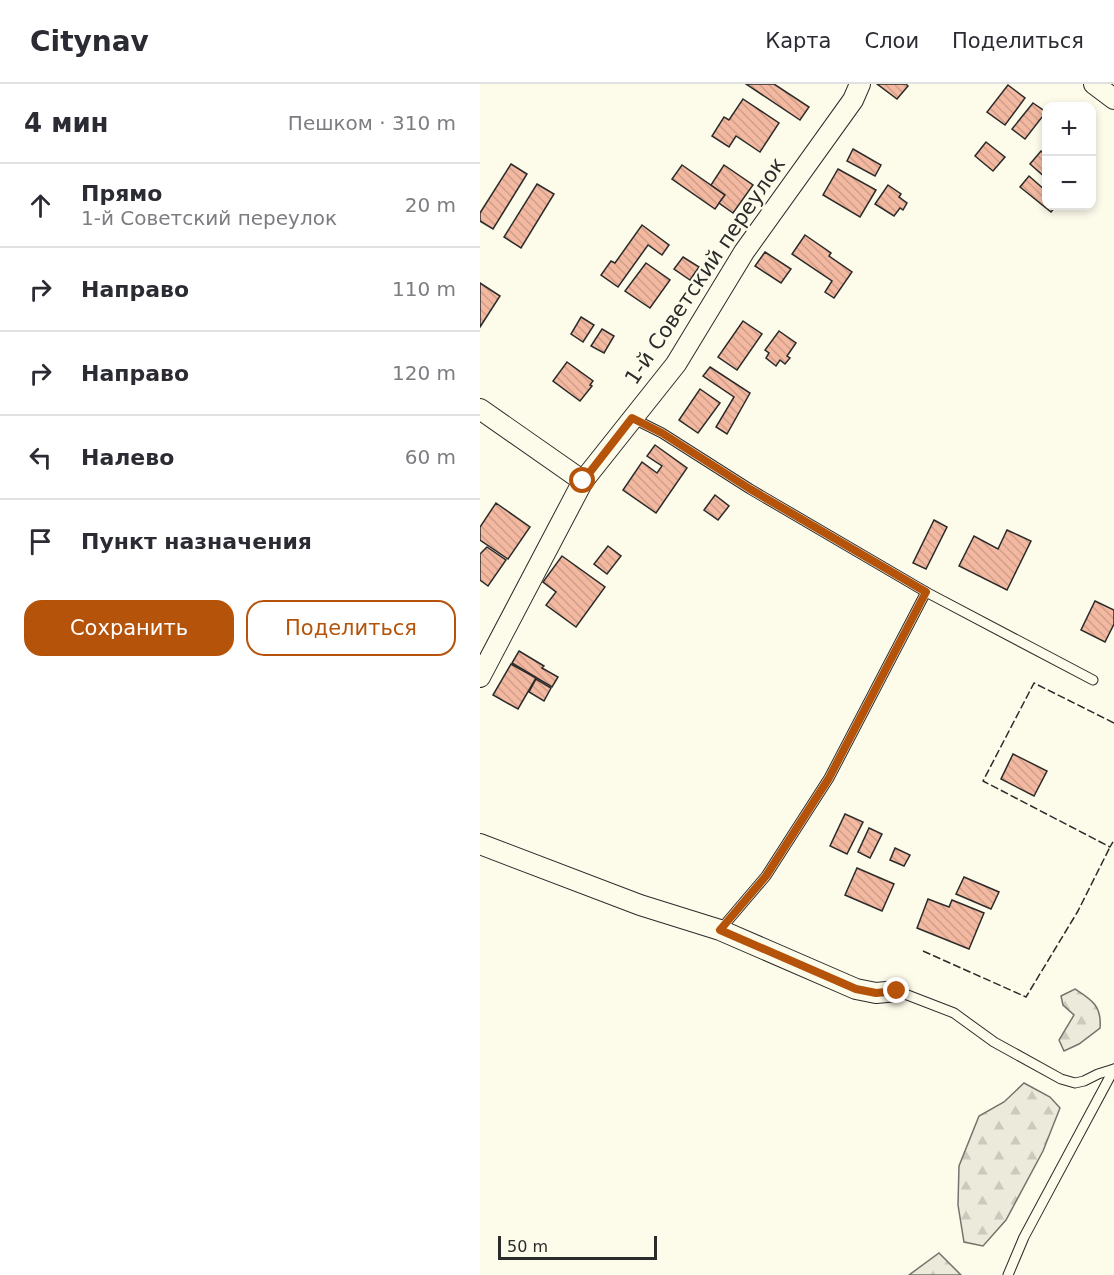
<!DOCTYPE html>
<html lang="ru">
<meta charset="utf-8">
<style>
body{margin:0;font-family:"DejaVu Sans",sans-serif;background:#f7f7f7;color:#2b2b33}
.controls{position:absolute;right:18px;top:18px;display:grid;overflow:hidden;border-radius:12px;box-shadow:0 3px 9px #0003}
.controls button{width:54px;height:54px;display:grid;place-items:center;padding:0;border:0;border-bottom:2px solid #e1e1e2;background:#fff;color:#2b2b33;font:30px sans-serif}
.scale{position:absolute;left:18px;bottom:15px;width:159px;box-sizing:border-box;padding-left:6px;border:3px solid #2b2b2b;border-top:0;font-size:16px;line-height:21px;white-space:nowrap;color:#2b2b2b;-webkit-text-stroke:4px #fdfbea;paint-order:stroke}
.stop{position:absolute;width:18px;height:18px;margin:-14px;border:4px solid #b45309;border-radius:50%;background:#fff}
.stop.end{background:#b45309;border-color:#fff;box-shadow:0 2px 6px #0008}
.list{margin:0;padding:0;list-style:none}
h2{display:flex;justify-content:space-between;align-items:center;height:78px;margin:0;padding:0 24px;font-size:26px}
h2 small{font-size:20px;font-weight:400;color:#7c7c81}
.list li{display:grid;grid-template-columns:39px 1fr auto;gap:18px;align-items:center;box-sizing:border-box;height:84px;padding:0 24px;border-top:2px solid #e1e1e2}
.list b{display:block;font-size:22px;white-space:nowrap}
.list p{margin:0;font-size:20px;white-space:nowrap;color:#7c7c81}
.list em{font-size:20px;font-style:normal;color:#7c7c81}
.actions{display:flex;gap:12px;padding:18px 24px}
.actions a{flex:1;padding:14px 0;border:2px solid #b45309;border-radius:18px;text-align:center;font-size:21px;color:#b45309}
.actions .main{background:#b45309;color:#fff}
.icon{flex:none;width:33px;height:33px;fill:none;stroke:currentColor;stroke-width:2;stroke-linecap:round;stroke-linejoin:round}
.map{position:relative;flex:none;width:634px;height:1191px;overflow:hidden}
header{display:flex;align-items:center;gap:36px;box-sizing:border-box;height:84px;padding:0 30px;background:#fff;border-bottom:2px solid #e1e1e2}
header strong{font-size:28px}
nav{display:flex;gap:33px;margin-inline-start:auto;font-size:21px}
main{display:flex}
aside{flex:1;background:#fff}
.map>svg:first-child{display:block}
.forest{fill:url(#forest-firs);stroke:#74746e;stroke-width:1.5}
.building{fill:url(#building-back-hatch);stroke:#2b2b2b;stroke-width:1.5}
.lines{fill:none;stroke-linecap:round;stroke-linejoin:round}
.service-casing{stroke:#2b2b2b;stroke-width:11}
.minor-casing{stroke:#2b2b2b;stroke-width:22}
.service{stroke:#fdfbea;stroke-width:9}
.minor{stroke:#fdfbea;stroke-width:20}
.fence{stroke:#2b2b2b;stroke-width:1.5;stroke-dasharray:8 3;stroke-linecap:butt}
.route{stroke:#b45309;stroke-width:8}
.labels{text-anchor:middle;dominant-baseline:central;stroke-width:4.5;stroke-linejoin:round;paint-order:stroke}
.street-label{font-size:21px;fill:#2b2b2b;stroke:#fdfbea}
</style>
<header>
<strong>Citynav</strong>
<nav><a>Карта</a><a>Слои</a><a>Поделиться</a></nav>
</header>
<main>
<aside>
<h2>4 мин<small>Пешком · 310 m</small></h2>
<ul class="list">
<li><svg class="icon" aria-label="ahead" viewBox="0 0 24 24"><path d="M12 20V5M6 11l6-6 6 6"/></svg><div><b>Прямо</b><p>1-й Советский переулок</p></div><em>20 m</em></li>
<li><svg class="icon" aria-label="right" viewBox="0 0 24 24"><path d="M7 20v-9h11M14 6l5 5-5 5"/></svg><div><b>Направо</b></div><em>110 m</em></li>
<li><svg class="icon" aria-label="right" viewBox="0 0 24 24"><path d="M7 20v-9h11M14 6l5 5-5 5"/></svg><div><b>Направо</b></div><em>120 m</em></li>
<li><svg class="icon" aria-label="left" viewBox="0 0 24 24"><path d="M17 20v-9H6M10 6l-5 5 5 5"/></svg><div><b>Налево</b></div><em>60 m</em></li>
<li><svg class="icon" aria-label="arrive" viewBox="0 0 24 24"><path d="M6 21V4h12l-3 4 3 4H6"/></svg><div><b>Пункт назначения</b></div></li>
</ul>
<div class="actions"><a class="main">Сохранить</a><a>Поделиться</a></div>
</aside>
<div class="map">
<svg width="634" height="1191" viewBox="0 0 634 1191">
<defs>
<pattern id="forest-firs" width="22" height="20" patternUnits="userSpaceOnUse" patternTransform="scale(1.5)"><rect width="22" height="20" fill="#ecebdb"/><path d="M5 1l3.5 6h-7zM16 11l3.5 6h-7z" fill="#cbcabc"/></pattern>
<pattern id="building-back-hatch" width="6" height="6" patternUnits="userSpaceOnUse" patternTransform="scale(1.5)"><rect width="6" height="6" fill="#f2b8a0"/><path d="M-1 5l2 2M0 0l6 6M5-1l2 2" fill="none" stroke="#d09e8a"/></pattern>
</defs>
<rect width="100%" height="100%" fill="#fdfbea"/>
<g class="forest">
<path d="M595,905C612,916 622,922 620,944L599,960L584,967L579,956L594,931L583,921L581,912Z"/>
<polygon points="544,999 570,1013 580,1024 563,1067 526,1136 503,1162 484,1158 478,1121 479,1082 499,1032 524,1018"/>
<polygon points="459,1169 481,1191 429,1191"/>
</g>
<g class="building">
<polygon points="266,0 294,0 329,23 320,36"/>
<polygon points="397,0 426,0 428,2 417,15"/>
<polygon points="528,1 545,14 525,41 507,28"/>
<polygon points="263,15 299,39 280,68 256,52 249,63 232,52 244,33 249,36"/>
<polygon points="553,19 566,28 545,55 532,45"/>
<polygon points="506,58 525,73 513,87 495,72"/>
<polygon points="373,65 401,81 395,92 367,77"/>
<polygon points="561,67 566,72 566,94 550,80"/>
<polygon points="31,80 47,90 13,145 0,137 0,129"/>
<polygon points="202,81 245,111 235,125 192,95"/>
<polygon points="244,81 273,101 253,129 239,119 245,111 231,101"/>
<polygon points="358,85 396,106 380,133 343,111"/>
<polygon points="549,92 566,107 566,122 576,122 571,128 540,103"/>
<polygon points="57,100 74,110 41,164 24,153"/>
<polygon points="408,101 421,110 419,113 427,119 423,126 420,124 414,132 395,120"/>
<polygon points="162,141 189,161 182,171 168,161 138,203 121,191 131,177 135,179"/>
<polygon points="325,151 351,169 349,172 372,188 354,214 345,208 352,197 312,170"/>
<polygon points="285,168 311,185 301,199 275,182"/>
<polygon points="203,173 219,183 210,196 194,185"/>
<polygon points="166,179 190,196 170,224 145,207"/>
<polygon points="0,199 20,212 0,243"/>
<polygon points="101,233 114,241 103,258 91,250"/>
<polygon points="263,237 282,250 257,286 238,273"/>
<polygon points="122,245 134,252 124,269 111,262"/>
<polygon points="299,247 316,259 307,272 310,274 305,280 300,276 296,282 286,274 289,269 285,266"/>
<polygon points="87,278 113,297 110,301 112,302 100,317 73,297"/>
<polygon points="230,283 270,309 247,350 236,343 254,313 223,292"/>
<polygon points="220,305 240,319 218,349 199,336"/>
<polygon points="175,361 207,384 176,429 143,406 162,378 177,389 182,382 167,372"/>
<polygon points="235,411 249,422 238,436 224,426"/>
<polygon points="16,419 50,443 28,475 0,456 0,443"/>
<polygon points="454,436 467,443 446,485 433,479"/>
<polygon points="527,446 551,457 527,506 479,482 494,452 518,465"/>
<polygon points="128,462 141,472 127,490 114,480"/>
<polygon points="7,463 26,476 8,502 0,496 0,470"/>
<polygon points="82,472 125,503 96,543 66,521 76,508 63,498"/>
<polygon points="615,517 634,526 634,540 625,558 601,546"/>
<polygon points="39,567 64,582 62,584 78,593 72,603 32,579"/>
<polygon points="31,580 56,594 38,625 13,611"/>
<polygon points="56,595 71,604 64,617 49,608"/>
<polygon points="533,670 567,687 554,712 521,695"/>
<polygon points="365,730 383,738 367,770 350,762"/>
<polygon points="389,744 402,750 390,774 378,768"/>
<polygon points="415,764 430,771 424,782 410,776"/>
<polygon points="377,784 414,800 402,827 365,811"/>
<polygon points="484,793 519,808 511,825 476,810"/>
<polygon points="448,815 469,823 472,816 504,829 489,865 437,844"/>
</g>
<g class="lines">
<g class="service-casing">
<g id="service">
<polyline points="152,334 182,349 270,405 446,508"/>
<polyline points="240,846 286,792 349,694 446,508 613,596"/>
<polyline points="417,907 474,929 514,958 581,995 595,999 604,997 618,990 634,985"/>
<polyline points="528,1191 544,1153 634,985"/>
</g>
</g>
<g class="minor-casing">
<g id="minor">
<polyline points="614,0 634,15"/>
<polyline points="0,325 103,397"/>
<polyline points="0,593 103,397 196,280 264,168 373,16 380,0"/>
<polyline points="0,760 160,821 240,846 376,905 396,909 417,907"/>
</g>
</g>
<use href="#service" class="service"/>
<use href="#minor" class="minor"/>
<g class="fence">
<polyline points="634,639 554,599 503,697 630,763 634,756"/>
<polyline points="443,867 546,913 598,827 630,763"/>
</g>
</g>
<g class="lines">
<polyline class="route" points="103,397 152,334 182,349 270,405 446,508 349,694 286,792 240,846 376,905 396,909 417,907"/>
</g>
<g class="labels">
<g class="street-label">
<text transform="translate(225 187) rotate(-56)">1-й Советский переулок</text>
</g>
</g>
</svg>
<div class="controls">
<button>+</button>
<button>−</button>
</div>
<div class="scale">50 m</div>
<div class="stop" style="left:103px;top:397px"></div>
<div class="stop end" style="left:417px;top:907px"></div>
</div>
</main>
